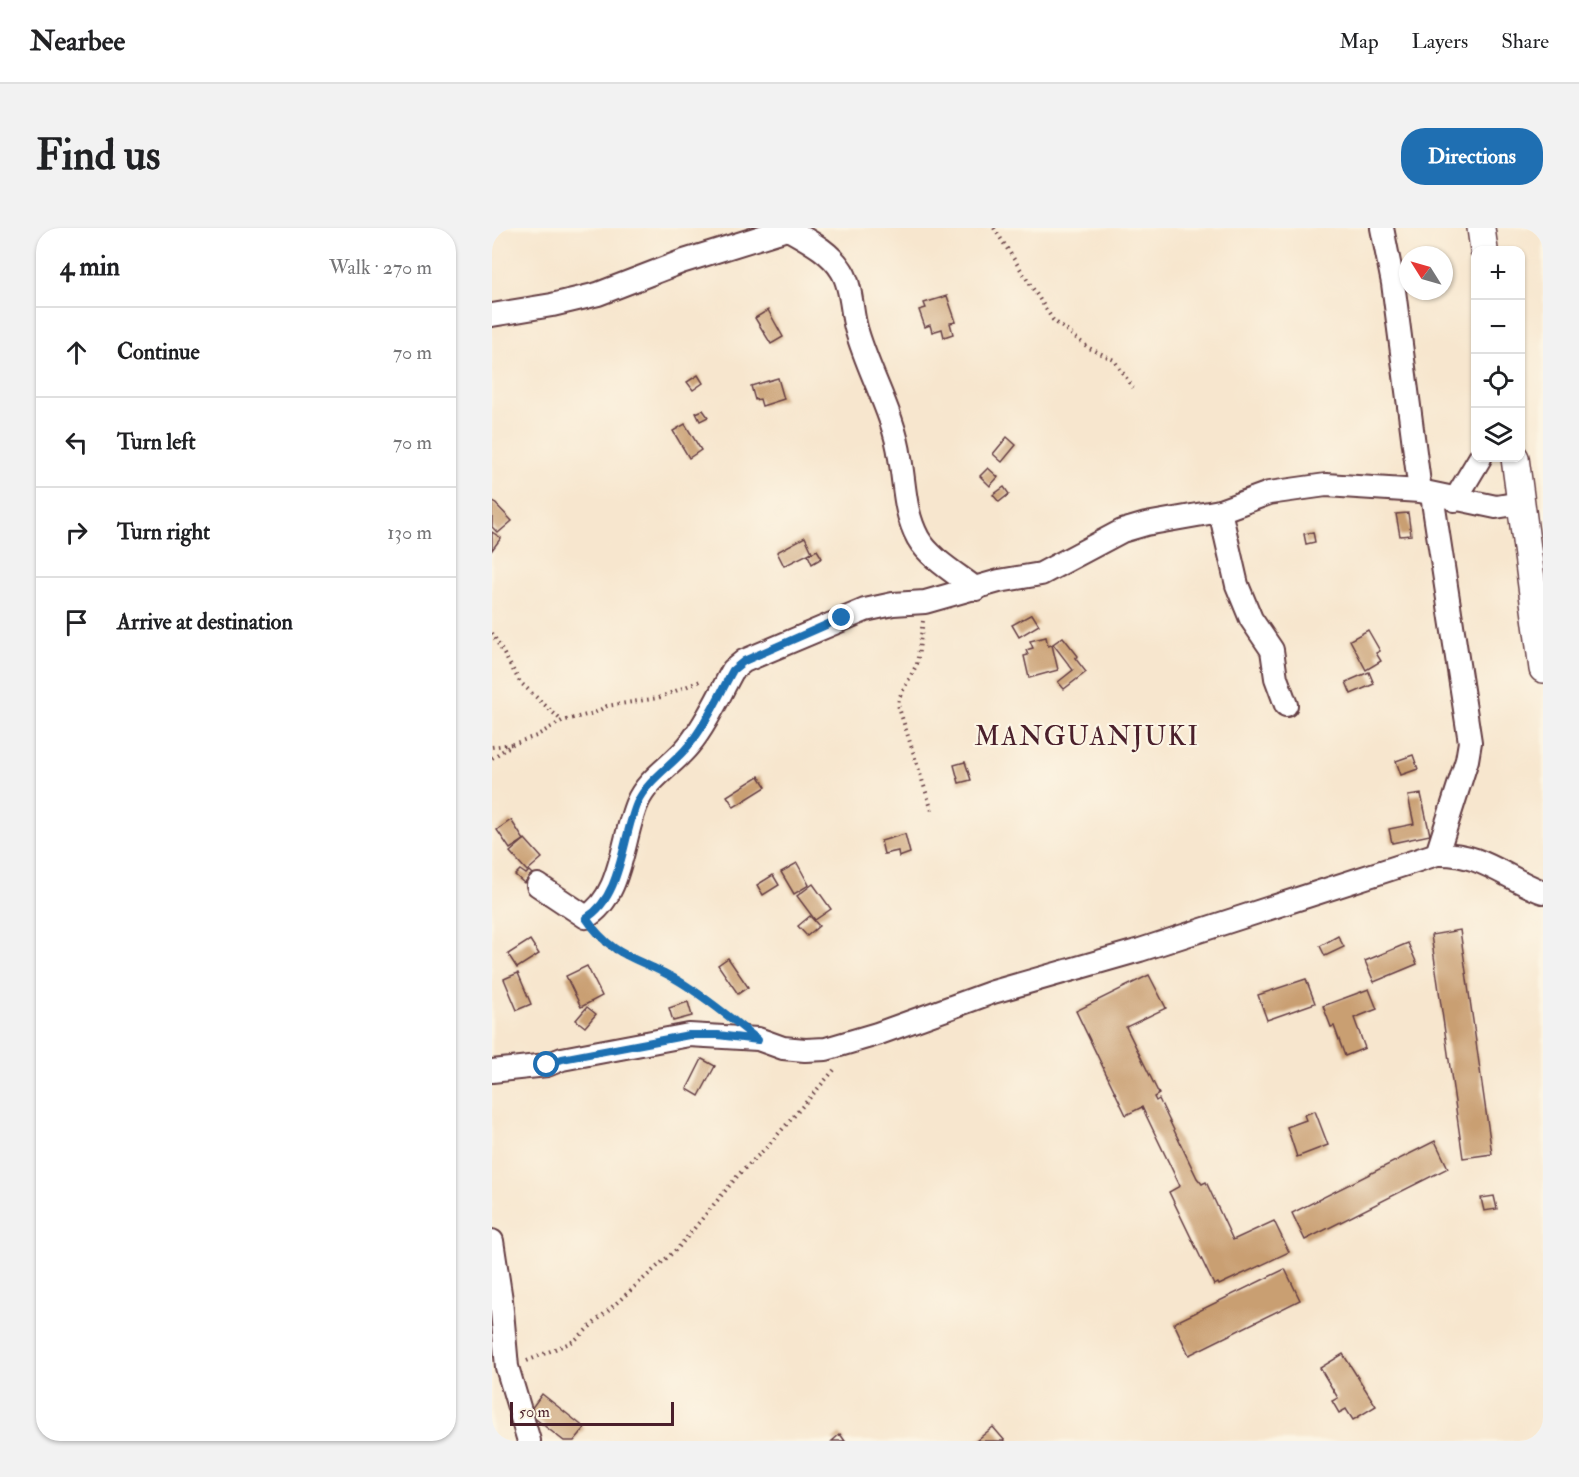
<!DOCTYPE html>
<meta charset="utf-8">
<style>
body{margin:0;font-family:"IM FELL Double Pica",serif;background:#f2f2f2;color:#202124}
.controls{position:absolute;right:18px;top:18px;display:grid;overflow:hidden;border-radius:12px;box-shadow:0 2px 4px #0004}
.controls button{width:54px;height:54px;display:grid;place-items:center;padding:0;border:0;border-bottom:2px solid #e0e0e0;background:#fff;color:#202124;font:30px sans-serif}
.compass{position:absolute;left:907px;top:18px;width:54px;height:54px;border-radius:50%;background:#fff;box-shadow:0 2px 4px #0004;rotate:307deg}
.scale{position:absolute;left:18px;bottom:15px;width:164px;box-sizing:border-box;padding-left:6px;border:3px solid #4a1f2b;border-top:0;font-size:16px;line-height:21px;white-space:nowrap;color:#4a1f2b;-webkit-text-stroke:4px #fcf5e5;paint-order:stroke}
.stop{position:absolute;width:18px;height:18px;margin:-14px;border:4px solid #1f6fb2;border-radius:50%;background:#fff}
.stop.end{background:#1f6fb2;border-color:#fff;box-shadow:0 2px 6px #0008}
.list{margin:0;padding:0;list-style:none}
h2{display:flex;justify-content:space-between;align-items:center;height:78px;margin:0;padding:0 24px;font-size:26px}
h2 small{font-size:20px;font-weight:400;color:#757577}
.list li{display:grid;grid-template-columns:39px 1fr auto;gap:18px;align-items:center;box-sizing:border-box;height:90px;padding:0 24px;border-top:2px solid #e0e0e0}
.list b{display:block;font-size:22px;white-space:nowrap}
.list em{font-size:20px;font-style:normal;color:#757577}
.icon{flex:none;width:33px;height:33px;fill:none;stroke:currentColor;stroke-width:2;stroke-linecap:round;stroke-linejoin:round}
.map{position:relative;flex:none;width:1051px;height:1213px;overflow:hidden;border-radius:24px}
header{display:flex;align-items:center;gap:36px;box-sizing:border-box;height:84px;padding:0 30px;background:#fff;border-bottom:2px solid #e0e0e0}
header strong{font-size:28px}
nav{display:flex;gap:33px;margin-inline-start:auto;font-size:21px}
.intro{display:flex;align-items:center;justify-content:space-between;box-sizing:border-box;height:144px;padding:0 36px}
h1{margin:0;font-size:42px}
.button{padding:15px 27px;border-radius:24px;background:#1f6fb2;color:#fff;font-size:21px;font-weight:700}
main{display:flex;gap:36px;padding:0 36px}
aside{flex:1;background:#fff;border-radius:24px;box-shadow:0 2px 4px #0004}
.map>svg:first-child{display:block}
.building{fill:#c99f72}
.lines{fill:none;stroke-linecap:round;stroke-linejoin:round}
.minor-casing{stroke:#643d43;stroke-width:26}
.major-casing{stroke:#643d43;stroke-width:30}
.path{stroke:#643d43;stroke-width:4;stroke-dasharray:1.5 4.5;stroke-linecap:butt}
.minor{stroke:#fff;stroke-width:22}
.major{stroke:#fff;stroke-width:27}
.route{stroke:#1f6fb2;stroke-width:8}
.labels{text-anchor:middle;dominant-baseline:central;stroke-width:4.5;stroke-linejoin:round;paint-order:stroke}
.quarter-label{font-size:26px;letter-spacing:1.5px;fill:#4a1f2b;stroke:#fcf5e5}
</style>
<header>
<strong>Nearbee</strong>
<nav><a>Map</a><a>Layers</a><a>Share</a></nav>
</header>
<div class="intro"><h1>Find us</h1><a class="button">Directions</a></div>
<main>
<aside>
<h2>4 min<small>Walk · 270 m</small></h2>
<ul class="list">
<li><svg class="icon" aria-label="ahead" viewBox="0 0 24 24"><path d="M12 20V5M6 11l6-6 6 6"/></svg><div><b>Continue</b></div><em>70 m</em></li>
<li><svg class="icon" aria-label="left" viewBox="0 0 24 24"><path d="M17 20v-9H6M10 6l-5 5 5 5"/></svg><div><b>Turn left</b></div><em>70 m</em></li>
<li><svg class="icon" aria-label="right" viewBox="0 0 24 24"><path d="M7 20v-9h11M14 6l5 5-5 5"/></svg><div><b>Turn right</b></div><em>130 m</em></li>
<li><svg class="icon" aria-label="arrive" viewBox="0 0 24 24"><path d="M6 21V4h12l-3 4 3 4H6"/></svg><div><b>Arrive at destination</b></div></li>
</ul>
</aside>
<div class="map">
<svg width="1051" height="1213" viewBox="0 0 1051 1213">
<rect width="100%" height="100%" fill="#fcf5e5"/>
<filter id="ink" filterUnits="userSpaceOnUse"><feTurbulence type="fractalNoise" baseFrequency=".0167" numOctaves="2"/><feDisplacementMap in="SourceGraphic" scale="12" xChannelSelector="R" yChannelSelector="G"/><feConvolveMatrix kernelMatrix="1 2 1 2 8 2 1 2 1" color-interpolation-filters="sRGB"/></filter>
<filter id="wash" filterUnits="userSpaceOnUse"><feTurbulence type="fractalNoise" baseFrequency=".008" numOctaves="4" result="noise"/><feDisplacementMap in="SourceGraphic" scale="24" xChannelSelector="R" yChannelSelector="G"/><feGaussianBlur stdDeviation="1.35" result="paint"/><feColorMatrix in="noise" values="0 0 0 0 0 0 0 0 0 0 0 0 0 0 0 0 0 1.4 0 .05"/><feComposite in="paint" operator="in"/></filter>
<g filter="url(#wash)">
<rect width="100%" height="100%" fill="#f7e6ce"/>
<g id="blocks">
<g class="building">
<polygon points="455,68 464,94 458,95 461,106 452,109 450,101 440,104 438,97 433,99 427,82 434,80 432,75"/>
<polygon points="276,82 291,109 279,116 263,90"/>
<polygon points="206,147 211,155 201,162 195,154"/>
<polygon points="286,150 292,171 270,178 268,171 263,172 259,158"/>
<polygon points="211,182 216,189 208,193 204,185"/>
<polygon points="193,196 209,222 197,230 181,203"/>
<polygon points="515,209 524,217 510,234 501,226"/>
<polygon points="496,240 506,249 498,258 488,248"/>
<polygon points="512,259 517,266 507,274 501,267"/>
<polygon points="0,272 20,293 6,305 0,299"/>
<polygon points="916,285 919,307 908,308 904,286"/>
<polygon points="0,304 9,310 0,322"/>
<polygon points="821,304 823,314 814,316 812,306"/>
<polygon points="313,309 320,324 292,338 285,324"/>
<polygon points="325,322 330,330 320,336 316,327"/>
<polygon points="540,386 547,397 527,409 520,397"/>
<polygon points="876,402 888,423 884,425 889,433 874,442 858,412"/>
<polygon points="554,409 556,418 560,417 566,442 537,450 532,428 536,427 534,422 541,420 538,413"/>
<polygon points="571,409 586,428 583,430 594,444 572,461 566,454 581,442 561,416"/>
<polygon points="877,444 882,456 859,466 854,454"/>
<polygon points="921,527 926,541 909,547 904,533"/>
<polygon points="473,534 479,552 467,555 462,537"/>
<polygon points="267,548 274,559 242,579 235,568"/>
<polygon points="929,566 938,607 900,615 897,601 922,596 916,568"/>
<polygon points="19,592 32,612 18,621 5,602"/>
<polygon points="413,606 418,625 407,629 406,623 392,626 389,613"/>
<polygon points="33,611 50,630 35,643 18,624"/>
<polygon points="305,635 317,657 302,666 289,644"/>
<polygon points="28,642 34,646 37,643 40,646 32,655 23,647"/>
<polygon points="281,647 287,657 271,667 265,657"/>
<polygon points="321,656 339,681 323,692 305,668"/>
<polygon points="318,688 327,698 315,708 306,698"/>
<polygon points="968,702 1000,926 971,930 939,707"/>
<polygon points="846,708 852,719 833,728 828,718"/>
<polygon points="38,712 47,726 25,740 16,726"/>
<polygon points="916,715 925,736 882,754 873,733"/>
<polygon points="236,730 256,759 246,766 226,737"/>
<polygon points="95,738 110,768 89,779 74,748"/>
<polygon points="26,745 39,776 25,782 12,751"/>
<polygon points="657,747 674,780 634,799 667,866 662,869 664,873 667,871 705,950 710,956 714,954 741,1012 782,993 797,1024 727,1057 726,1055 722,1057 677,964 688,958 650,879 634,887 584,783"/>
<polygon points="814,751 823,775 775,792 766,767"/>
<polygon points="877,761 885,781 862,790 873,820 853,828 842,798 839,799 831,778"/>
<polygon points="196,774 200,788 181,793 177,780"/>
<polygon points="95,779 104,786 93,799 84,792"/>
<polygon points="210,831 223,838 207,868 195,861"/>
<polygon points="823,883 836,917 805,929 795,899 814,892 812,887"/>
<polygon points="943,913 956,940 813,1012 800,985"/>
<polygon points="1002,968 1005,981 992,983 989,970"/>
<polygon points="793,1041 808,1072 697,1127 682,1095"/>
<polygon points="851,1126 884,1178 861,1192 854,1181 847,1185 840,1173 846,1170 828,1140"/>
<polygon points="50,1166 93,1200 82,1213 72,1213 36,1185"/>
<polygon points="501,1199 513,1213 484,1213"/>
<polygon points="348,1206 353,1213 340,1213"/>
</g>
</g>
</g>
<g filter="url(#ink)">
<use href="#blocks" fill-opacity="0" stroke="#643d43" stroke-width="1.5"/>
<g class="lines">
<g class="minor-casing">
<g id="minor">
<polyline points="890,0 901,55 928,263"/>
<path d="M296,1C315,12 338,23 350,43C360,59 359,82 364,100C376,144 402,185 408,230C413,258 412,284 426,310C438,331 465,346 484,361"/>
<polyline points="0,87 60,77 106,66 189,34 298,0"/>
<polyline points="940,267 978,514 975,532 945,626"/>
<polyline points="963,272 988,230"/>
<polyline points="728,283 745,357 759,391 780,422 784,450 794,477"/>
<path d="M46,657L94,689C130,669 130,610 145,575C155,551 181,537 197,517C215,495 227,467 241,442L252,433L373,382L401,376L433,374L507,353L549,346L630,303L654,296L728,283L777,265L834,257L928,263L1004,279L1029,275"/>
<path d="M0,843L55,837L70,831L197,807L266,811L291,820L313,822L334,821L385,806L501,764L648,722L945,626C988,624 1013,650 1051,664"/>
<polyline points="0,1013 9,1072 15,1139 37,1213"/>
</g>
</g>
<g class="major-casing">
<g id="major">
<polyline points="989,0 992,22"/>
<polyline points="1023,230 1051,441"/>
</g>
</g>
<g class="path">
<polyline points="502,0 561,92 597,120 622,132 641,160"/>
<polyline points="431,393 425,436 407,470 406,477 441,586"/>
<polyline points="0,405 28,454 70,493"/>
<polyline points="0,519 20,516"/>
<polyline points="0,530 21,516 44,508 70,493 102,485 115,478 166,470 211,452"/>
<path d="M105,706C120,728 147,731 169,742C192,755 213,770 234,787"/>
<polyline points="35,1133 82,1113 186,1020 248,945 274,920 342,842"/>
</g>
<use href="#minor" class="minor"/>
<use href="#major" class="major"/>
</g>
</g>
<g class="lines" filter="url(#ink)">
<path class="route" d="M55,837L70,831L197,807H226L266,812C240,791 215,770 187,753C147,729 122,732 94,690C130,669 130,610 145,575C155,552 181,537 197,517C215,495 227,467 241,442L252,433L350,390"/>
</g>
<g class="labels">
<g class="quarter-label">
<text x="595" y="509">MANGUANJUKI</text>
</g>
</g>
</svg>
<div class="controls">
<button>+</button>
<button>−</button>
<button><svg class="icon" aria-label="locate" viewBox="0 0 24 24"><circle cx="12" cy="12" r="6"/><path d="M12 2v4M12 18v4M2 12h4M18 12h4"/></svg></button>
<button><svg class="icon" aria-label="layers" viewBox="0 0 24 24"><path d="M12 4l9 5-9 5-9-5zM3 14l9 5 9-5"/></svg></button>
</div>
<svg class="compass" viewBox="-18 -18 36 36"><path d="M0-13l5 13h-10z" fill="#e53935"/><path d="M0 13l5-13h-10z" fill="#757577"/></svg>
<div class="scale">50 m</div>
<div class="stop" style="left:55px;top:837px"></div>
<div class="stop end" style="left:350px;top:390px"></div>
</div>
</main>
